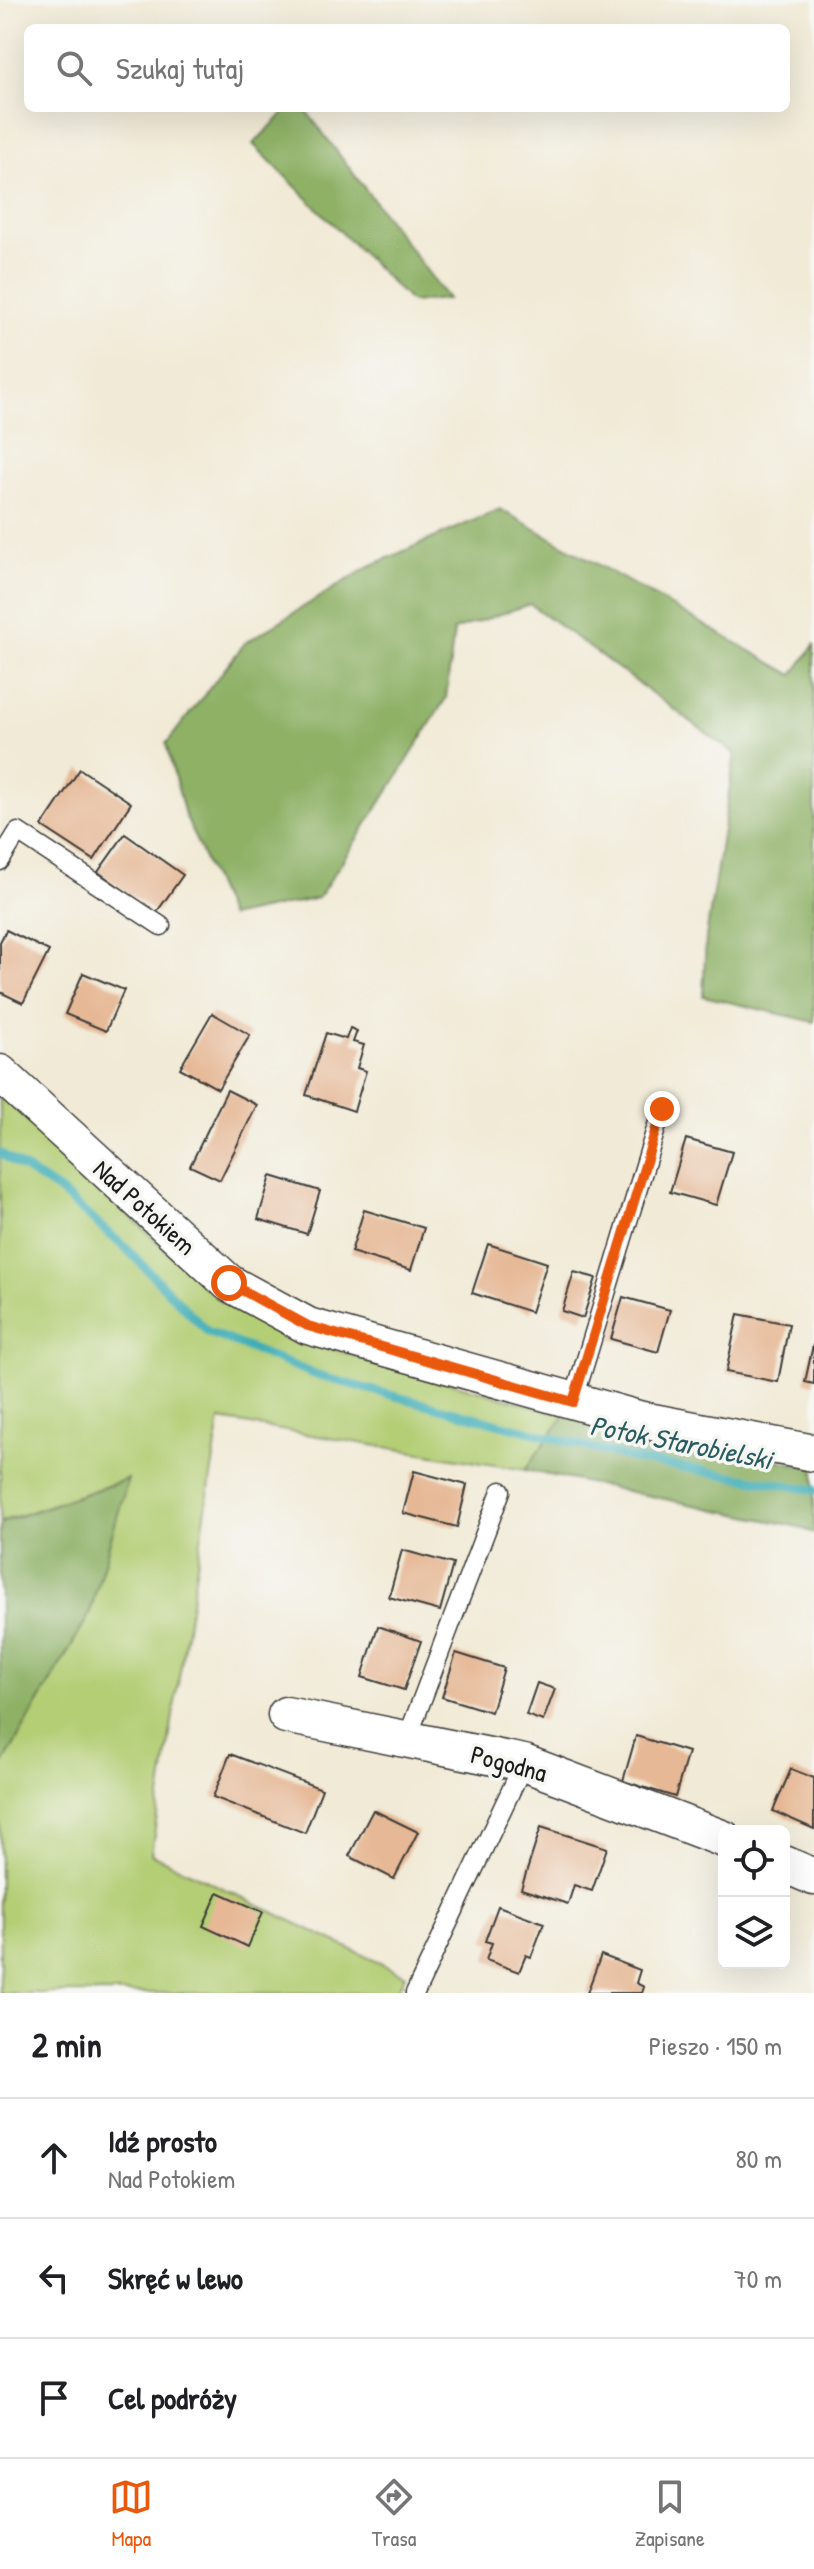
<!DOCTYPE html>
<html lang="pl">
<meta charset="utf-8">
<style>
body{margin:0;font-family:"Patrick Hand",sans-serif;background:#f2f2f2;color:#202124}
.controls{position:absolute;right:24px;bottom:24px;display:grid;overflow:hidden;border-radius:12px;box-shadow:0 8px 32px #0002}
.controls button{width:72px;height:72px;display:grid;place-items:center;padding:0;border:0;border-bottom:2px solid #e0e0e0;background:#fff;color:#202124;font:40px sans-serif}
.stop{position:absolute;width:24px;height:24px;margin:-18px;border:6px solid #ea580c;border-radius:50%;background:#fff}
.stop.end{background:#ea580c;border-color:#fff;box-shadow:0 2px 8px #0008}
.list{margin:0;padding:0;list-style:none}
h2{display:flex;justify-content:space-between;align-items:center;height:104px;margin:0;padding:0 32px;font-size:34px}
h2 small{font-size:26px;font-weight:400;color:#757577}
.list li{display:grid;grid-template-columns:52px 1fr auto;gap:24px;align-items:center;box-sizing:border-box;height:120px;padding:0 32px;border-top:2px solid #e0e0e0}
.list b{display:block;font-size:30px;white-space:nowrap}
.list p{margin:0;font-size:26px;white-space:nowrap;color:#757577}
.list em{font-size:26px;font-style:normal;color:#757577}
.icon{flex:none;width:44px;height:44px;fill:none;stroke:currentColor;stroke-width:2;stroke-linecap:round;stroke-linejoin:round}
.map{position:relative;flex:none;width:814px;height:1993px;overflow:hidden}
.search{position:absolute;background:#fff;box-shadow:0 8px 32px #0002;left:24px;right:24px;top:24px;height:88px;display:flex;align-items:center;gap:20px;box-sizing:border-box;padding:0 28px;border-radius:12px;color:#757577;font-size:30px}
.sheet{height:464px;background:#fff}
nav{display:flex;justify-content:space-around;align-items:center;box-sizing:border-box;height:112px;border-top:2px solid #e0e0e0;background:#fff;font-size:22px;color:#757577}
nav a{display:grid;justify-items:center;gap:4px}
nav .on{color:#ea580c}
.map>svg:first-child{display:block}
.green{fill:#b3ce74;stroke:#687548;stroke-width:2}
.forest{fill:#8eb166;stroke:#556641;stroke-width:2}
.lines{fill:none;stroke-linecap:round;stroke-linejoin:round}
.stream{stroke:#3cadb6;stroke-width:9}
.building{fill:#e6b895}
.service-casing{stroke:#3c3b38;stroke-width:21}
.minor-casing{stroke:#3c3b38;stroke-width:39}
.service{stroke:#fff;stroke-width:18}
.minor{stroke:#fff;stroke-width:36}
.route{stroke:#ea580c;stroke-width:10}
.labels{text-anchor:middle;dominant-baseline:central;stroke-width:7;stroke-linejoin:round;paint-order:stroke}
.street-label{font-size:26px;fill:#1c1c1c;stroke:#f6f6f2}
.water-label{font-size:28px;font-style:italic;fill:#2a5d61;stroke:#f6f6f2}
</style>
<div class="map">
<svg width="814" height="1993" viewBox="0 0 814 1993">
<rect width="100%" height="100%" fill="#f6f6f2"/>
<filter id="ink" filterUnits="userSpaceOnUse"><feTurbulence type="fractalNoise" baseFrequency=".0125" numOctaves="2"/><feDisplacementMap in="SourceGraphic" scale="16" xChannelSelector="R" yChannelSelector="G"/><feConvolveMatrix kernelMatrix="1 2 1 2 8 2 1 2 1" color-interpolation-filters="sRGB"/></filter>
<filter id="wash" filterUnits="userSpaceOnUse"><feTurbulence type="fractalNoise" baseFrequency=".006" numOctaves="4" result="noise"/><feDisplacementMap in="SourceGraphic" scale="32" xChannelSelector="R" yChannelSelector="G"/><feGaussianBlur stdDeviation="1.8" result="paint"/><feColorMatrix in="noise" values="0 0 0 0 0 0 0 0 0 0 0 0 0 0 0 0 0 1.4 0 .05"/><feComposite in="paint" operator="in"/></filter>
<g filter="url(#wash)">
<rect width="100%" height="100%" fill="#f1ead6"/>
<polygon class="green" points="0,1094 219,1300 304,1341 565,1415 525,1470 220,1420 151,1854 405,1975 396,1993 0,1993 0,1769 89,1615 127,1479 0,1522"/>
<g class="forest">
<polygon points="289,108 304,108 448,299 411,302 253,144"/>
<polygon points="500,509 793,675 814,645 814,1022 703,996 706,937 735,754 530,604 454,630 446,698 393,784 318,898 229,917 185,815 166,744 245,643 370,566"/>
<polygon points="565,1415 814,1468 814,1533 795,1526 525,1470"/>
<polygon points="128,1479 89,1615 0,1769 0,1527 3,1522"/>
</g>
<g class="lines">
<polyline class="stream" points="0,1153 58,1190 128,1250 208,1332 319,1376 633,1459 814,1490"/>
</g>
<g id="blocks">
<g class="building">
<polygon points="80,769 131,803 94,860 42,826"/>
<polygon points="125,834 183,875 156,913 98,872"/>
<polygon points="6,930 49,951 23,1003 0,992 0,942"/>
<polygon points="83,973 124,990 106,1031 65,1014"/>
<polygon points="212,1013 250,1035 218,1089 180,1068"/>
<polygon points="350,1028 357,1031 353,1042 364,1045 357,1068 366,1071 354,1111 306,1095 326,1033 346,1039"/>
<polygon points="227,1090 257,1105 220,1180 190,1166"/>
<polygon points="686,1139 732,1152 716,1205 670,1192"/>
<polygon points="271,1176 320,1191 307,1234 258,1219"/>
<polygon points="364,1210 424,1228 411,1270 351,1252"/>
<polygon points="488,1244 547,1263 531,1312 472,1293"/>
<polygon points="574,1272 596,1278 583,1318 562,1311"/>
<polygon points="623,1297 670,1310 658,1352 611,1339"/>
<polygon points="738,1314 789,1324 778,1382 726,1372"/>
<polygon points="813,1345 814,1345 814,1384 805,1382"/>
<polygon points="414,1471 467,1485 457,1527 403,1513"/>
<polygon points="402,1550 453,1564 440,1611 389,1597"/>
<polygon points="378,1626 421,1641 404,1690 362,1677"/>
<polygon points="456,1653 504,1668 491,1712 442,1697"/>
<polygon points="537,1683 555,1689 543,1721 526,1715"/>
<polygon points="636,1736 688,1752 675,1797 623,1781"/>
<polygon points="230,1754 322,1789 305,1833 213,1797"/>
<polygon points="791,1769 814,1778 814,1829 773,1811"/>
<polygon points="373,1810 418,1832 394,1879 349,1856"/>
<polygon points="541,1827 607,1848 592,1891 574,1885 568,1904 521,1889"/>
<polygon points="218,1892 263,1912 248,1947 203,1926"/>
<polygon points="498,1906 544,1923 531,1957 526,1955 519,1972 486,1960 492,1943 485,1941"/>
<polygon points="601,1955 640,1970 636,1983 644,1987 642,1993 587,1993"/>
</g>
</g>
</g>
<g filter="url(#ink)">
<use href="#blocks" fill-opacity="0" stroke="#3c3b38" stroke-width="2"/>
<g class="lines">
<g class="service-casing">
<g id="service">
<polyline points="0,861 18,832 161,926"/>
<polyline points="573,1402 662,1109"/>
<polyline points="407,1739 501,1491"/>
<polyline points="415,1993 524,1763"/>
</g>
</g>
<g class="minor-casing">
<g id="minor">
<polyline points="0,1073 229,1283 308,1326 642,1420 814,1453"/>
<polyline points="286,1715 524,1763 724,1839"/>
<polyline points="784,1864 814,1877"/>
</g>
</g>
<use href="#service" class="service"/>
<use href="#minor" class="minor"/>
</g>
</g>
<g class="lines" filter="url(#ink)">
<polyline class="route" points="229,1283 308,1326 573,1402 662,1109"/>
</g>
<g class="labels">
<g class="street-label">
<text transform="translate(145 1207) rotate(42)">Nad Potokiem</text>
<text transform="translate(509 1763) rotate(15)">Pogodna</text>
</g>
<g class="water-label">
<text transform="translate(681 1442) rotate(11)">Potok Starobielski</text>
</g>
</g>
</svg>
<div class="controls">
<button><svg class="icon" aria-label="locate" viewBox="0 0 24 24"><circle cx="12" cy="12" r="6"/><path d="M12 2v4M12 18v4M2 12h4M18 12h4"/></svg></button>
<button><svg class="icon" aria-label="layers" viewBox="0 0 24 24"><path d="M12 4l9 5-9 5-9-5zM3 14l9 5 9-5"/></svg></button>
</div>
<div class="stop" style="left:229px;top:1283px"></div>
<div class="stop end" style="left:662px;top:1109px"></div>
<div class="search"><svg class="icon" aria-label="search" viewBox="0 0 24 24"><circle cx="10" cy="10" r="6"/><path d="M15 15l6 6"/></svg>Szukaj tutaj</div>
</div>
<section class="sheet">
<h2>2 min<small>Pieszo · 150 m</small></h2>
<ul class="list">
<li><svg class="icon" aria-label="ahead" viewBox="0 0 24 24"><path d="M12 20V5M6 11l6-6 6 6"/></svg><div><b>Idź prosto</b><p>Nad Potokiem</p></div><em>80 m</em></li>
<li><svg class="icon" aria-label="left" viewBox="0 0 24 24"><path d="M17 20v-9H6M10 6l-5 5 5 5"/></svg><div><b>Skręć w lewo</b></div><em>70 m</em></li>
<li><svg class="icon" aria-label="arrive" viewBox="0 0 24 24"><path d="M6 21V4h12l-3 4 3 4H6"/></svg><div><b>Cel podróży</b></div></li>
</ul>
</section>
<nav>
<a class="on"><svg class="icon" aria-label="map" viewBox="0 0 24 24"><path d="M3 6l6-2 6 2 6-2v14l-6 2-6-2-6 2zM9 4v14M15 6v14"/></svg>Mapa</a>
<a><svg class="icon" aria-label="directions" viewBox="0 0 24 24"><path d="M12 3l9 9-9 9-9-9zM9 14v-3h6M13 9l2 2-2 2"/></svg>Trasa</a>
<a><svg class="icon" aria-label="saved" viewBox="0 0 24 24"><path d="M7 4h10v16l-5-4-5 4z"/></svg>Zapisane</a>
</nav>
